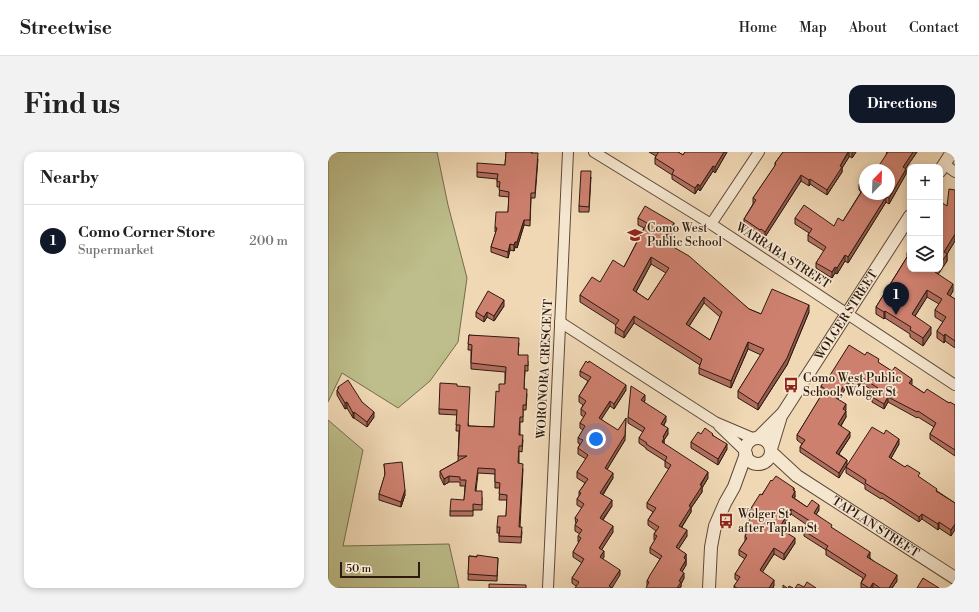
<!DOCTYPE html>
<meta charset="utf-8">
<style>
body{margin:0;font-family:"Libre Bodoni",serif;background:#f2f2f2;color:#222}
.controls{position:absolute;right:12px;top:12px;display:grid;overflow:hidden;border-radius:8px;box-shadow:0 2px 6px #0003}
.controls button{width:36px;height:36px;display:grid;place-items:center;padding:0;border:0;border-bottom:1px solid #e0e0e0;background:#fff;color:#222;font:20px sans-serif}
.compass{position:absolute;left:531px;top:12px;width:36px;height:36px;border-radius:50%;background:#fff;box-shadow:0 2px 6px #0003;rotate:23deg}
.scale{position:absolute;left:12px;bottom:10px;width:80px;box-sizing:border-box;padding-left:4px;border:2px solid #2d190f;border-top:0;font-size:11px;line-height:14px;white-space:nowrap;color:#2d190f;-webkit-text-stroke:3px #f5e6cf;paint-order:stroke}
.you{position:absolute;left:268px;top:287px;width:14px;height:14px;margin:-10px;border:3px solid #fff;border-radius:50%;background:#1a73e8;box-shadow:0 0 0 6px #1a73e833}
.badge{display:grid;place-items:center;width:26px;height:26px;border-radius:50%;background:#111827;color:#fff;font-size:13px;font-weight:700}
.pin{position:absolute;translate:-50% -33px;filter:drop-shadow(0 1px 2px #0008)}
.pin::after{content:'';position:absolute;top:21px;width:14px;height:12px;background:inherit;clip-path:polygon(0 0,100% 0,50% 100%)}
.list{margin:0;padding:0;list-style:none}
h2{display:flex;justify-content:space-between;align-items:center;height:52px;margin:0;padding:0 16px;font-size:17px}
h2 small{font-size:13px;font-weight:400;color:#767676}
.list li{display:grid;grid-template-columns:26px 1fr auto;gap:12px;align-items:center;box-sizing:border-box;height:72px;padding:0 16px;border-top:1px solid #e0e0e0}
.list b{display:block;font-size:15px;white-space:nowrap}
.list p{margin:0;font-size:13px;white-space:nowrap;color:#767676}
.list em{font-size:13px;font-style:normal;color:#767676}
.icon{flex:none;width:22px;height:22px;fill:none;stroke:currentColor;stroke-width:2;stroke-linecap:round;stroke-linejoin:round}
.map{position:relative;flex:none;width:627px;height:436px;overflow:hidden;border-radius:12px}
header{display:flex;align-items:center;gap:24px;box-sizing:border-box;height:56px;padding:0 20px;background:#fff;border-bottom:1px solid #e0e0e0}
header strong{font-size:19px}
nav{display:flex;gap:22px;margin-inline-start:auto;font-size:14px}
.intro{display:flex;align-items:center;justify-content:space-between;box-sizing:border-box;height:96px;padding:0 24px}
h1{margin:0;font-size:28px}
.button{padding:10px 18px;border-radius:12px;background:#111827;color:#fff;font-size:14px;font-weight:700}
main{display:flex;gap:24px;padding:0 24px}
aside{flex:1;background:#fff;border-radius:12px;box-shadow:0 2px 6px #0003}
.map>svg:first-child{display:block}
.green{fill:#bdbe8b;stroke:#756c4d}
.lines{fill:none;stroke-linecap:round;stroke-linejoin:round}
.minor-casing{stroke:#5e4938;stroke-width:12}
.tertiary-casing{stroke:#5e4938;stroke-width:14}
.minor{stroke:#f5e6cf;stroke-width:10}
.tertiary{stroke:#f5e6cf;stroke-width:12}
.wall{fill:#b16e5f;stroke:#2d190f;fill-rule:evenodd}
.shaded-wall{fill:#905a4e;stroke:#2d190f}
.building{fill:#ce806f;stroke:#2d190f;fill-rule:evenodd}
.labels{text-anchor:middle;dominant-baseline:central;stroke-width:3.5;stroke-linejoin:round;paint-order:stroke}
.poi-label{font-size:12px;fill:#2d190f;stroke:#f5e6cf;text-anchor:start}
.street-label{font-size:12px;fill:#2d190f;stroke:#f5e6cf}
</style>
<header>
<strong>Streetwise</strong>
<nav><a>Home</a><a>Map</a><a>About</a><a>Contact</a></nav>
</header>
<div class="intro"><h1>Find us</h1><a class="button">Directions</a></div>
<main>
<aside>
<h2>Nearby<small></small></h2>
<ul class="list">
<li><span class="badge">1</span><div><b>Como Corner Store</b><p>Supermarket</p></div><em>200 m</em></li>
</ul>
</aside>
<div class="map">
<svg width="627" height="436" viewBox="0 0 627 436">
<rect width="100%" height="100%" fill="#f0d8b5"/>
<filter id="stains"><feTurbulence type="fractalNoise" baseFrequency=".005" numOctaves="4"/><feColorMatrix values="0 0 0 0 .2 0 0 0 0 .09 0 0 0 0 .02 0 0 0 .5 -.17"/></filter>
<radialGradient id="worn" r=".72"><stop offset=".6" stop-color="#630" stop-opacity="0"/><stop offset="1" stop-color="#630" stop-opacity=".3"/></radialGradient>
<g class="green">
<polygon points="0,0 109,0 120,53 139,126 130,190 102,229 70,256 14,221 0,250"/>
<polygon points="0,268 35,298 15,394 121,392 131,436 0,436"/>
</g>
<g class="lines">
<g class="minor-casing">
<g id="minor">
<polyline points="266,0 383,72 627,233"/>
<polyline points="616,12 627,20"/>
<polyline points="383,72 431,0"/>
<polyline points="232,170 387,270 427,287"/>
<polyline points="391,274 417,299"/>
<polyline points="220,436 240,0"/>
</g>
</g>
<g class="tertiary-casing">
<g id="tertiary">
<polyline points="612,19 624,0"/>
<path id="s1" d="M430,286L455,261L582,64"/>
<circle cx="430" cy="299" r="13"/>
<polyline points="443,297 453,264"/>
<path id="s2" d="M443,300L469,324L627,426"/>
<polyline points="381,436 383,395 387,374 397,351 406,335 418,302"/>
</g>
</g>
<use href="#minor" class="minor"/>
<use href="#tertiary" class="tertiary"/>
</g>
<g class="wall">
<polygon points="178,0 204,0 204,1 210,7 207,46 203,46 202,74 196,73 189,96 187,95 186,99 182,98 180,106 163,100 163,95 168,80 167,80 167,75 180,60 181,45 171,44 172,35 169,35 169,27 149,25 149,20 177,13"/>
<polygon points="321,0 350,0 355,3 357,0 399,0 387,21 385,19 372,39 370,37 367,42 344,27 344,23 327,12 327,6 328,4"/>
<polygon points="455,0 528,0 524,6 521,4 521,5 514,16 514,20 499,43 482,32 481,34 473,29 437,85 433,82 432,83 416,72 416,67 425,52 425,46 447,14 447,11"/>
<polygon points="558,0 589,0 578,16 578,22 561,52 558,50 520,111 517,109 509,122 507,121 504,126 488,116 488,111 496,99 480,89 480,83 481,81 467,72 467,66 506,74 515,69 533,40 531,38 531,33 537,23 537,42 559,1"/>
<polygon points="263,25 261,60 251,60 251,54"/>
<polygon points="627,38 627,89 619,102 619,109 610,122 625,139 622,144 627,147 627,196 617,189 616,191 609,186 609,179 615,170 607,165 607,158 611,152 599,145 587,164 603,182 595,194 582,185 582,182 557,166 556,167 548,162 548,155 579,105 579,101 619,54"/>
<path d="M310,66L346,78L338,91L421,157L433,162L481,160L459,213L430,258L410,246V239L433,203L420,197L403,236L371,222V216L372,213L306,171L296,186L287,181L288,173L252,150V143L272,130L296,115L316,76L310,73ZM323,112L338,121L320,148L308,140ZM376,151L392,165L382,188L361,174Z"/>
<polygon points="176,154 166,169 159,165 156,170 148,165 148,160"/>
<polygon points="141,183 191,191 190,203 200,209 200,219 197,219 196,237 199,242 198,258 195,258 195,270 192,270 192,283 195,288 194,300 191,299 191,311 195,317 192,375 194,380 193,391 171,390 171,381 169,381 169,375 178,364 179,348 171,348 172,336 167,336 167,322 150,321 148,339 154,345 154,358 145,358 145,364 122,364 122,359 136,348 137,334 132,334 132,330 121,330 116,333 112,325 112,319 130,309 131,279 128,279 129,263 111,262 111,257 129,234 141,274 166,275 171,240 177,232 177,220 143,217 143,198 140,198"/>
<polygon points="537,203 551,211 596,241 627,253 627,304 602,287 602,282 606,275 590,265 589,266 560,250 556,257 544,250 544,245 547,240 533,231 530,235 522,230 510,247 518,258 517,259 518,265 513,274 522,285 511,302 519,308 511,326 472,300 472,295 474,292 469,288 469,283 495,241 493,240 493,234 499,228"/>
<polygon points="252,219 298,238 286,257 282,254 273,267 297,288 279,317 285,326 275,343 284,354 275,368 285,380 273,398 276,405 274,407 292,423 248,434 244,431 244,426 254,411 245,405 245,400 251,390 250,390 250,384 252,382 247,379 247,373 248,372 247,366 254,356 249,353 249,347 251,344 251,340 257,331 249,326 249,320 258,307 250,302 250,296 252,292 250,291 250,286 255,278 252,276 252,271 256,265 253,263 253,257 255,253 251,250 251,244 260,229 252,224"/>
<polygon points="10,235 34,250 46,265 39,275 26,266 25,266 19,256 17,257 9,243 9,238 10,237"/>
<polygon points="317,248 316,250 338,269 336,273 340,282 336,288 336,292 380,326 374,336 374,340 363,356 363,360 354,375 359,384 350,397 358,402 358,413 354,420 356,426 353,432 353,435 319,434 319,429 332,407 322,401 322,396 327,388 326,388 326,382 328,379 320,373 320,368 325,360 319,356 319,351 341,317 337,315 337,309 318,297 318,296 311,291 311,286 315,280 300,271 300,265"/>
<polygon points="373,282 385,283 399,297 390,313 363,296 363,290"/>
<polygon points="571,292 563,306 592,326 609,339 627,351 623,384 611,376 610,378 594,367 591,370 554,346 553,347 537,337 537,333 518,321 518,315"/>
<polygon points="56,312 77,343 73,355 51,348 51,342 57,323"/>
<polygon points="444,329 466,338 467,345 466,346 479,355 491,358 488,362 504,376 542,406 569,429 564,436 533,436 533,431 535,426 498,403 498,398 476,384 476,379 479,373 463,362 454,377 467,391 456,408 446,402 434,420 446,433 445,436 406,436 406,434 410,429 407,427 407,422 417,407 411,403 411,398 417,389 417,384 418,382 416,381 416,376 422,368 420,366 420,361"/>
<polygon points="141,404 170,406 169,429 140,428"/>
</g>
<g class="shaded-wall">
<polygon points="396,0 399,0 387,21 387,15"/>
<polygon points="521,0 521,5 514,16 514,20 499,43 499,38 512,14"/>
<polygon points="525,0 528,0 524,6 524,1"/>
<polygon points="585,0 589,0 575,20 575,15"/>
<polygon points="385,14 385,19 372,39 372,34"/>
<polygon points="578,17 578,22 561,52 561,46"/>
<polygon points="473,23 473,29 437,85 437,80"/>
<polygon points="482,27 482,32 481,34 481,28"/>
<polygon points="370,32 370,37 367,42 367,36"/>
<polygon points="558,45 558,50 520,111 520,105"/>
<polygon points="196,68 196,73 189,96 189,90"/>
<polygon points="346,71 346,78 335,96 335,89"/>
<polygon points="627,82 627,89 619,102 619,109 607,127 607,120 609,117 612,117 612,112 616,100"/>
<polygon points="187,90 187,95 186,99 186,93"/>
<polygon points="182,92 182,98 180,106 180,100"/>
<polygon points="517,103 517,109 509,122 509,116"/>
<polygon points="323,105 323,112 305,145 305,138"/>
<polygon points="507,115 507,121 504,126 504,120"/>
<polygon points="625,132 625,139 619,149 619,142"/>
<polygon points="599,138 599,145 584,169 584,162"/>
<polygon points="376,145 376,151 358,179 358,172"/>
<polygon points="176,148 176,154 166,169 166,164"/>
<polygon points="481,153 481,160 459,213 430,258 430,252"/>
<polygon points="557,159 557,166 556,167 556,160"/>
<polygon points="159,160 159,165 156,170 156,165"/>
<polygon points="306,164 306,171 296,186 296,180"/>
<polygon points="603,175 603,182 595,194 595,186"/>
<polygon points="617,182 617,189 616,191 616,184"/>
<polygon points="420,190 420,197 403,236 403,229"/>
<polygon points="522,224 522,230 508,251 508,246"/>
<polygon points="533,225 533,231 530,235 530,230"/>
<polygon points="584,227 584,232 581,237 581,231"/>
<polygon points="298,233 298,238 286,257 286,252"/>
<polygon points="317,243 317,248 313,254 313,248"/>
<polygon points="560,245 560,250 556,257 556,252"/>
<polygon points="282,249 282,254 271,271 271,266"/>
<polygon points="19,250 19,256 17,257 17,251"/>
<polygon points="518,252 518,258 515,263 515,257"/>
<polygon points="518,259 518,265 510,278 510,272"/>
<polygon points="26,260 26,266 25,266 25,261"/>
<polygon points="46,260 46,265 39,275 39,270"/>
<polygon points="338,264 338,269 333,277 333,272"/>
<polygon points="298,266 297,288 277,321 277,316"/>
<polygon points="340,276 340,282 336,288 336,292 334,296 335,285"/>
<polygon points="522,280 522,285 508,306 508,301"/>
<polygon points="571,287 571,292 561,310 561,305"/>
<polygon points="399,292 399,297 390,313 390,307"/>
<polygon points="519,308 519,313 511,326 511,321"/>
<polygon points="380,320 380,326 374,336 374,340 363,356 363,360 351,379 351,374 361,354"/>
<polygon points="285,321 285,326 272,346 272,341"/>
<polygon points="121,324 121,330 116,333 116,327"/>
<polygon points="466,336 466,341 467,339 467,345 464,350 465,338"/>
<polygon points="77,338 77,343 73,355 73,350"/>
<polygon points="284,348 284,354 272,371 272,366"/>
<polygon points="491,353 491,358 486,366 486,361"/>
<polygon points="463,357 463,362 451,381 451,376"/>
<polygon points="594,362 594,367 591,370 591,365"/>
<polygon points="611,370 611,376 610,378 610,372"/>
<polygon points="627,372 627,378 623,384 623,378"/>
<polygon points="285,374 285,380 271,402 271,396"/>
<polygon points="359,378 359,384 348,401 348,395"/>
<polygon points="467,386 467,391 456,408 456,402"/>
<polygon points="446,396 446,402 432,424 432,418"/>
<polygon points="276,399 276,405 272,411 272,405"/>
<polygon points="542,400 542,406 539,410 539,405"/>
<polygon points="358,402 358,408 356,406"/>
<polygon points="358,408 358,413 352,423 352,418"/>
<polygon points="292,418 292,423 284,436 281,434"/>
<polygon points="356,421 356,426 353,432 353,435 349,436 351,429"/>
<polygon points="569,423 569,429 564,436 561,436"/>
<polygon points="446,428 446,433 445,436 441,436"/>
<polygon points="545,431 545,436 542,436"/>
</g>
<g class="building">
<polygon points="178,0 204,0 203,1 210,1 207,41 203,41 202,68 196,68 189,90 187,90 186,93 182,92 180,100 163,95 169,76 167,75 168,60 180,60 181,40 171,38 172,30 169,29 170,22 149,20 149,11 177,13"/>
<polygon points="330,0 350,0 355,3 357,0 396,0 387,15 385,14 372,34 370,32 367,36 344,22 346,18 327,6 330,1"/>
<polygon points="455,0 520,0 512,14 514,15 499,38 482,27 481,28 473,23 437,80 433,77 432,78 416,67 428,48 425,46 448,12 447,11"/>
<polygon points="560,0 585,0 575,15 578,17 561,46 558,45 520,105 517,103 509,116 507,115 504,120 488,111 498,95 480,83 484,77 467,66 476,53 506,74 510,66 515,69 536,36 531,33 537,23 537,42 561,42 561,18 548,18"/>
<polygon points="542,15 547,18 540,18"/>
<polygon points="253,19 263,19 261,55 251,54"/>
<polygon points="621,37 627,38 627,82 616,100 619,102 612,112 612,51 613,50 619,54"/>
<path d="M317,54L346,71L335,89L361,104L421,157L433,162L444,137L481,153L459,206L430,252L410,239L436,197L420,190L403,229L371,216L374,207L306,164L296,180L287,174L291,168L252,143L264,125L272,130L285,108L296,115L319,71L310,66ZM323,105L341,116L320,148L305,138ZM376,145L394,160L382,188L358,172Z"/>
<polygon points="582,97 582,117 609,117 607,120 625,132 619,142 627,147 627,189 617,182 616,184 609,179 618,165 607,158 614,147 599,138 584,162 603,175 595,186 582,178 583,175 557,159 556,160 548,155 581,102 579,101"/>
<polygon points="160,139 176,148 166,164 159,160 156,165 148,160"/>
<polygon points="141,183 191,186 190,203 200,203 200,214 197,213 196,237 199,237 198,253 195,253 195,265 192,265 191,283 195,283 194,294 191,294 190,311 195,312 191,375 194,375 193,385 171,384 172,375 169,375 170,364 178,364 179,343 171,342 172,331 167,330 167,317 150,316 147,339 154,339 154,353 145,352 145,359 122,359 123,347 136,348 138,328 132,328 132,325 121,324 116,327 112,319 139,304 130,304 132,273 128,273 129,258 111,257 112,231 129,232 129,234 142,235 140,274 166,275 168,239 171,240 171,232 177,232 178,215 143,211 144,193 140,192"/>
<polygon points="521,193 537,203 539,200 551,207 550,210 564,219 567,215 574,220 584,227 581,231 596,241 599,237 621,251 622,250 627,253 627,298 602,282 608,271 590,259 589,260 560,245 556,252 544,245 550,236 533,225 530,230 522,224 508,246 518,252 515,257 518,259 510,272 522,280 508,301 519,308 511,321 472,295 477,288 469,283 497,237 493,234 498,227 499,228"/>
<polygon points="258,209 260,211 261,209 298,233 286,252 282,249 271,266 290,278 298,266 297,283 277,316 285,321 272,341 284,348 272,366 285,374 271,396 276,399 272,405 292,418 281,434 284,436 247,436 251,430 244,426 256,407 245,400 253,386 250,384 254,378 247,373 250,368 247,366 256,352 249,347 253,341 251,340 260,327 249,320 260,303 250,296 255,288 250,286 257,274 252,271 258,261 253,257 258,249 251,244 263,225 252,219"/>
<polygon points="20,228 34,250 46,260 39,270 26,260 25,261 19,250 17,251 9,238 11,236 10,235"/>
<polygon points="303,234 317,243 313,248 338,264 333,272 340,276 335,285 336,286 334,290 380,320 372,333 374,334 361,354 363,355 351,374 359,378 348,395 358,402 356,406 358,408 352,418 356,421 351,429 353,430 349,436 318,436 321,430 319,429 322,423 334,404 322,396 329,384 326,382 331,375 320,368 328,356 319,351 343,313 337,309 339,305 318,292 319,291 311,286 317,276 300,265"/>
<polygon points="544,275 556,282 558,278 571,287 561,305 577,315 579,313 592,321 590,324 609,337 608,339 627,351 627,372 623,378 611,370 610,372 594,362 591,365 554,341 553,341 537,331 538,328 518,315"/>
<polygon points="377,276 385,282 384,283 399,292 390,307 363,290 370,280 373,282"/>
<polygon points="74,310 77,338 73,350 51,342 57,322 56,312"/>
<polygon points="448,324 466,336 465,338 467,339 464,345 479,355 484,348 491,353 486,361 504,373 503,375 542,400 539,405 569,423 561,436 552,436 545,431 542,436 541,436 533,431 538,423 498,397 500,394 476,379 482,369 463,357 451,376 467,386 456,402 446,396 432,418 446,428 441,436 409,436 406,434 412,425 407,422 419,403 411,398 419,386 417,384 421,378 416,376 424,364 420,361 432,342 434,343 443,328 444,329"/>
<polygon points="149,403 170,406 169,424 140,422 141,404 149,405"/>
<polygon points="595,426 611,436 589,436"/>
<polygon points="479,430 488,436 467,436 470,432 476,435"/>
<polygon points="161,432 198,433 198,436 161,436"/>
<polygon points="455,433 459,436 455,436"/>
<polygon points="461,434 465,436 460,436"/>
</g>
<defs>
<g id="school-bare" transform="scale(1.2)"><path d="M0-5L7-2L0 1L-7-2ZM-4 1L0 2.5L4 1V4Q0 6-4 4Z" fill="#8f2418" stroke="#f5e6cf" stroke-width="2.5" paint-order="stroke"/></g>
<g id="bus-bare" transform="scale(1.2)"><path d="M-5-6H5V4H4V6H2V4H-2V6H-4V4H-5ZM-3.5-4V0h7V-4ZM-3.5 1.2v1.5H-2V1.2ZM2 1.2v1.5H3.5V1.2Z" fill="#8f2418" stroke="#f5e6cf" stroke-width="2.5" paint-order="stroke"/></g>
</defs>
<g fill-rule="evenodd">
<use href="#school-bare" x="307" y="83"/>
<use href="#bus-bare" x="463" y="233"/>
<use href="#bus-bare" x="398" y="369"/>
</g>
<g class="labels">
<g class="poi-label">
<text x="319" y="76">Como West<tspan x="319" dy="14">Public School</tspan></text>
<text x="475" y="226">Como West Public<tspan x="475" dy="14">School, Wolger St</tspan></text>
<text x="410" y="362">Wolger St<tspan x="410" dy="14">after Taplan St</tspan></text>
</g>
<g class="street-label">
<text transform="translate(455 104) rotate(33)">WARRABA STREET</text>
<text stroke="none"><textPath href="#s1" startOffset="152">WOLGER STREET</textPath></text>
<text transform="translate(217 217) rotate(-87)">WORONORA CRESCENT</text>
<text stroke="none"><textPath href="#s2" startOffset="129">TAPLAN STREET</textPath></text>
</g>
</g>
<rect width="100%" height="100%" filter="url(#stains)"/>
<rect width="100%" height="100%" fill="url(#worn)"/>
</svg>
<div class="controls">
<button>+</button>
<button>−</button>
<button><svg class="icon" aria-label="layers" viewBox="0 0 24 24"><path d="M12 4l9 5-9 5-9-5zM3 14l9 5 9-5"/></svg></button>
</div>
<svg class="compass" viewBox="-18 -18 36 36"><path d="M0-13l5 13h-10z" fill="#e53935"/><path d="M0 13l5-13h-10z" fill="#767676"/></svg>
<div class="scale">50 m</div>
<div class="you"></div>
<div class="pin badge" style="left:568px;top:163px">1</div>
</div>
</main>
